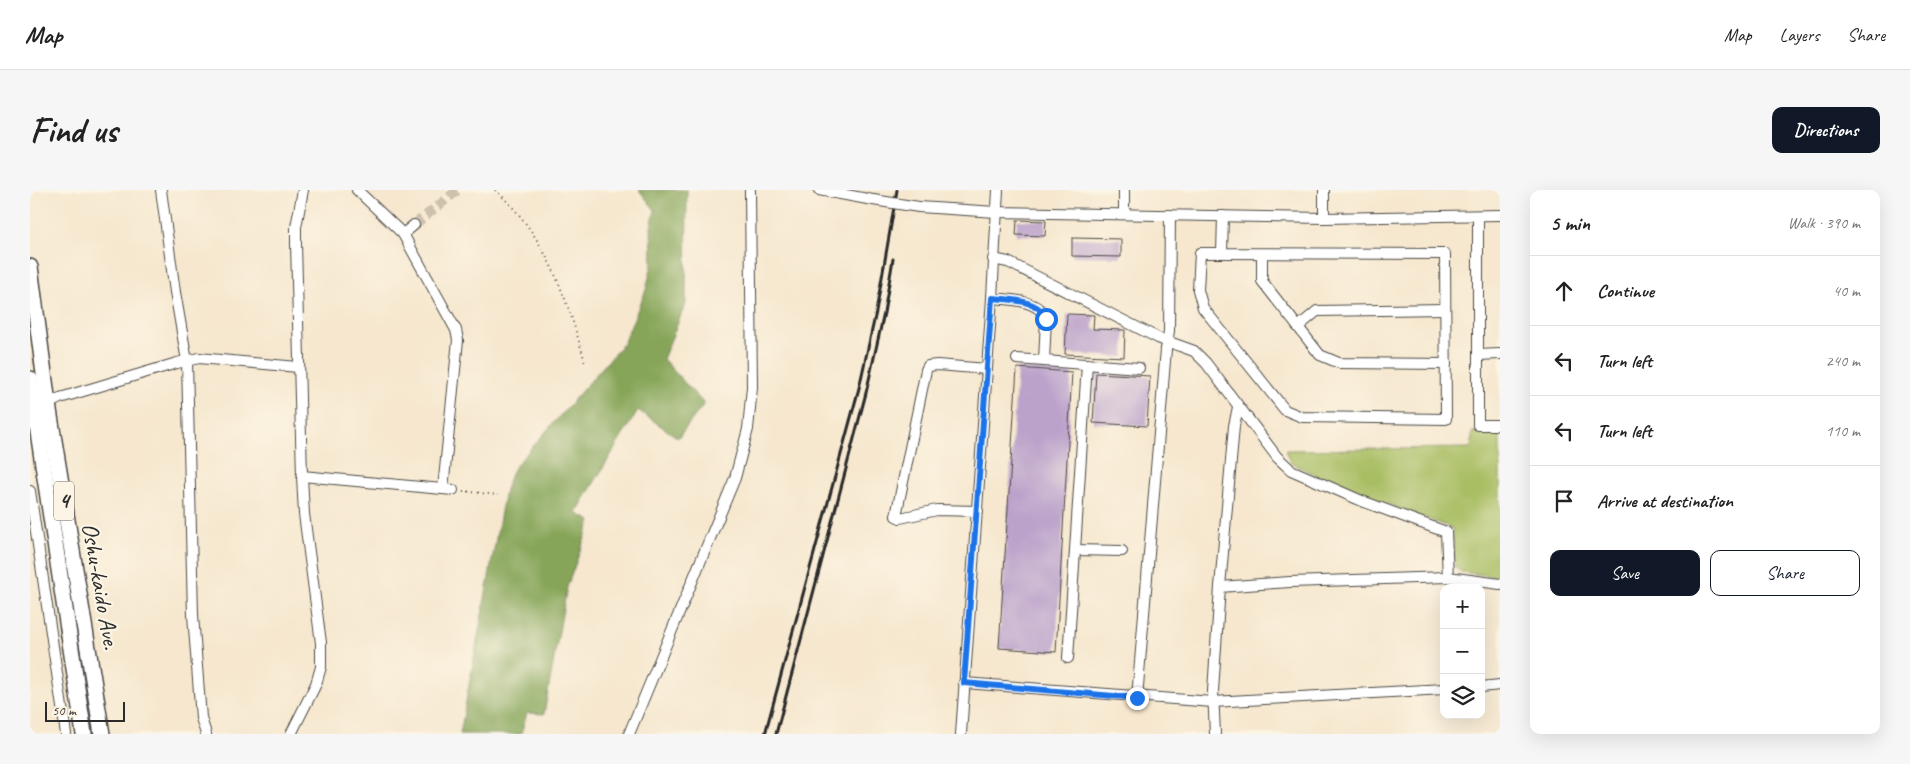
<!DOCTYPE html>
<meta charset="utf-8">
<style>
body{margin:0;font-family:Caveat,sans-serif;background:#f6f6f6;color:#222}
.controls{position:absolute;right:15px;bottom:15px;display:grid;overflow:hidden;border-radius:10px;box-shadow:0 5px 20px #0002}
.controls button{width:45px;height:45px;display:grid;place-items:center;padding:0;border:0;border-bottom:1px solid #e0e0e0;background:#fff;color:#222;font:25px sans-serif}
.scale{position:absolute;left:15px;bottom:12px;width:80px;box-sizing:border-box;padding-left:5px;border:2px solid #2b2b2b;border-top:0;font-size:14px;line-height:18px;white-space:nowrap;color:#2b2b2b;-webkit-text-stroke:4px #fcf5e5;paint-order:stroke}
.stop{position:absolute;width:15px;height:15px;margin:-11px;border:4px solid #1a73e8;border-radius:50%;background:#fff}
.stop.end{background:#1a73e8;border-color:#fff;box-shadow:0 1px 5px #0008}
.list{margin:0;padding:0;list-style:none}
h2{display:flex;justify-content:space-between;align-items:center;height:65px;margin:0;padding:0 20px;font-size:21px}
h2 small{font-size:16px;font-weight:400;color:#767676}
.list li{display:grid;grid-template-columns:32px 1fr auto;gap:15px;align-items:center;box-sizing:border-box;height:70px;padding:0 20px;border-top:1px solid #e0e0e0}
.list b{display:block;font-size:19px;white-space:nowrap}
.list em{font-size:16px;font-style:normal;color:#767676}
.actions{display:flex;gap:10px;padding:15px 20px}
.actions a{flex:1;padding:11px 0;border:1px solid #111827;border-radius:10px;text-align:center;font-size:18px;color:#111827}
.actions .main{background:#111827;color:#fff}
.icon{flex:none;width:28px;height:28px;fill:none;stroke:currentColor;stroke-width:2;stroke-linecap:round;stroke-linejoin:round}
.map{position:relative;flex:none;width:1470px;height:544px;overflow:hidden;border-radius:10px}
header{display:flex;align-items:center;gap:30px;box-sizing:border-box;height:70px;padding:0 25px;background:#fff;border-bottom:1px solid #e0e0e0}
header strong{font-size:24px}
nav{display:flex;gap:28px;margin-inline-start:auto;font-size:18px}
.intro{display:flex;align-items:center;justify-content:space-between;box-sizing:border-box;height:120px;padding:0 30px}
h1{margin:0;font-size:35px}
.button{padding:12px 22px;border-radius:10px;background:#111827;color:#fff;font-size:18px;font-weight:700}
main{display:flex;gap:30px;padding:0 30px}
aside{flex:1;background:#fff;border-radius:10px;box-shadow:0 5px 20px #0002}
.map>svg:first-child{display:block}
.green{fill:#a9be63;stroke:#6a7447}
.forest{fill:#86a559;stroke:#586842}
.building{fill:#bba2cb}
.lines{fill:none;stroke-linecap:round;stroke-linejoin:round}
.minor-tunnel{stroke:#cdc1ad;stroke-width:10;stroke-dasharray:10 5;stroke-linecap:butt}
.minor-casing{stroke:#494743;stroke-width:12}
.highway-casing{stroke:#494743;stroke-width:18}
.path{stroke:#494743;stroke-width:2;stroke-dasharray:1 4;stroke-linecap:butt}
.minor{stroke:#fff;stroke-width:10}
.highway{stroke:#fff;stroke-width:15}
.rail{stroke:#2b2b2b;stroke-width:3}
.minor-bridge-casing{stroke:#494743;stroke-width:12;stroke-linecap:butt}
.minor-bridge{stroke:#fff;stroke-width:10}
.route{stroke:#1a73e8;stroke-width:6}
.labels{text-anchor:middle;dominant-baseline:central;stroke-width:4.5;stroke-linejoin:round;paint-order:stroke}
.shield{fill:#fcf5e5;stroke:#6a6863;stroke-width:1}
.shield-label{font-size:22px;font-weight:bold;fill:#2b2b2b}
.street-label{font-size:24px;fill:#2b2b2b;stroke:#fcf5e5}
</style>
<header>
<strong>Map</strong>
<nav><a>Map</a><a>Layers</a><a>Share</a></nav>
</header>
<div class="intro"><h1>Find us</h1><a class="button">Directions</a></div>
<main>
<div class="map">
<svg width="1470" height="544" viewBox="0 0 1470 544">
<rect width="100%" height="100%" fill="#fcf5e5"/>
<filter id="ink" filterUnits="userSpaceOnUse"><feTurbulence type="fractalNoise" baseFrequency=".02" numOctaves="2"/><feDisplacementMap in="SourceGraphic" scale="10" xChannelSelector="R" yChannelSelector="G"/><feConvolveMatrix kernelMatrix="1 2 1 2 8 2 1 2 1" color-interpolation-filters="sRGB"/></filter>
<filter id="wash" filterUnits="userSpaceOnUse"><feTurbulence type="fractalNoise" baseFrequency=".0096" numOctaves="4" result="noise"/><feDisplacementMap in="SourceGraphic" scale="20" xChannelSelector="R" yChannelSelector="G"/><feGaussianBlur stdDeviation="1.12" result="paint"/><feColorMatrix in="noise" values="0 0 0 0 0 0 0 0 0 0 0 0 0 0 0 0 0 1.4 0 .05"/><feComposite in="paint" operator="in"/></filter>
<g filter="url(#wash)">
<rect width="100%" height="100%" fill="#f6e7ce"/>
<polygon class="green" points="1442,242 1470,242 1470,387 1431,382 1425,377 1422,338 1301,293 1260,272 1255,260 1441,258"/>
<polygon class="forest" points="609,0 657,0 656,113 633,169 674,214 648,248 608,220 546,323 561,331 537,397 514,524 497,523 491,544 430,544 475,300 483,279 593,154 616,100 622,74 621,37 625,20"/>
<g id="blocks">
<g class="building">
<polygon points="987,30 1016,31 1015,46 986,45"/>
<polygon points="1042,48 1091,49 1091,67 1042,66"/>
<polygon points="1037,124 1064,125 1063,139 1095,140 1094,167 1035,164"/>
<polygon points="987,178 1042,182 1026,462 969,458"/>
<polygon points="1066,183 1120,186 1117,236 1063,233"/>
</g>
</g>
</g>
<g filter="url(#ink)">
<use href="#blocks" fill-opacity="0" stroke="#494743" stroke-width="1"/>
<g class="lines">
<polyline class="minor-tunnel" points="384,35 428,0"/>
<g class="minor-casing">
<g id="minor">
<polyline points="131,0 145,102 157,171 163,425 171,528 176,544"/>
<polyline points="327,0 373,44 426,140 428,150 413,299"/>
<polyline points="789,0 843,10"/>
<polyline points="889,17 966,22 1294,28 1470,25"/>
<polyline points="1094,24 1094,0"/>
<polyline points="1448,26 1448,235 1470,235"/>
<polyline points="1294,28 1294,0"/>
<polyline points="373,44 384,35"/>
<polyline points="1192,63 1415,64 1416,229 1272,227 1255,220 1173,118 1168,100 1170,63 1192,63 1193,26"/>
<polyline points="1232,64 1232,91 1290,165 1309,173 1416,174"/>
<polyline points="963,69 978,72 1128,148 1164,161 1176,173 1247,267 1261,280 1332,311 1416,342 1418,387"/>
<path d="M962,108C978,109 1011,110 1016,129L1014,171"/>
<polyline points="1268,137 1287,121 1415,119"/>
<polyline points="1448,165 1470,164"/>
<polyline points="987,169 1109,178"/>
<polyline points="18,214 30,208 147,173 169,168 268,177"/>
<polyline points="272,286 423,300"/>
<polyline points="0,301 36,544"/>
<polyline points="948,321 907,320 870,328 866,326 896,180 898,176 907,175 957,179"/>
<polyline points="1045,360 1092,361"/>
<polyline points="1190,397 1260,392 1418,387 1470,394"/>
<polyline points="1038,468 1057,174"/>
<polyline points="934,493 1183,512 1414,499"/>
<polyline points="1451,497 1470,495"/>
<polyline points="1107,508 1136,159 1139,141 1140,25"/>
<polyline points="261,544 286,494 291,477 291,453 274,324 272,286 266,53 266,37 273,0"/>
<polyline points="599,544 705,288 718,239 722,197 720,0"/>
<polyline points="931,544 962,108 968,0"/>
<polyline points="1185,544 1183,501 1190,397 1204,236 1208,217"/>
</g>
</g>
<g class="highway-casing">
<g id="highway">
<polyline points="0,77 18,214 72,544"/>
<polyline points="0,189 54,544"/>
</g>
</g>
<g class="path">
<path d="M465,0C516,44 537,109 555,172"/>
<polyline points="433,301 468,305"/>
</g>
<use href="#minor" class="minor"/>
<use href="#highway" class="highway"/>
<g class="rail">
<polyline points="735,544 829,198 846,122 867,0"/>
<polyline points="746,544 836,203 854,123 863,69"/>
</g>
<g class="minor-bridge-casing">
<polyline id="minor-bridge" points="843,10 889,17"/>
</g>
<use href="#minor-bridge" class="minor-bridge"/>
</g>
</g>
<g class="lines" filter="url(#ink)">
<path class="route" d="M1016,129C1011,110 978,109 962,108L934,493L1107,508"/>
</g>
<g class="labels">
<rect class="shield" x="24" y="291.5" width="20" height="39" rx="4"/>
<g class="shield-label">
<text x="34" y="311">4</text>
</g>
<g class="street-label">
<text transform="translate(71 396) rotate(80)">Oshu-kaido Ave.</text>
</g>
</g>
</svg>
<div class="controls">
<button>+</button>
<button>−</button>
<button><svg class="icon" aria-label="layers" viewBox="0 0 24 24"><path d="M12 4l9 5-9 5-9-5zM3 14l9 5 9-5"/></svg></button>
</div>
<div class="scale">50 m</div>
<div class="stop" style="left:1016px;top:129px"></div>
<div class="stop end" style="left:1107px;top:508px"></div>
</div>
<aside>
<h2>5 min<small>Walk · 390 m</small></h2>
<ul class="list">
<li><svg class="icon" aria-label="ahead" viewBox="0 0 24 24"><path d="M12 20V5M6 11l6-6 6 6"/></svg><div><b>Continue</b></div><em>40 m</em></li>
<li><svg class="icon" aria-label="left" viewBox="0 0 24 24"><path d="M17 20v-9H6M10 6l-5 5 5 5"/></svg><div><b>Turn left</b></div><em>240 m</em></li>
<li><svg class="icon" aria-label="left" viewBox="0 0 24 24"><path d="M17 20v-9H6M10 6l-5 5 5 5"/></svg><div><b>Turn left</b></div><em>110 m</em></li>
<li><svg class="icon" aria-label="arrive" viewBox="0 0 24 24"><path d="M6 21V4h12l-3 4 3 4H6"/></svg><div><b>Arrive at destination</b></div></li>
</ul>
<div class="actions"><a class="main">Save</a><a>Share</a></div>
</aside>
</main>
